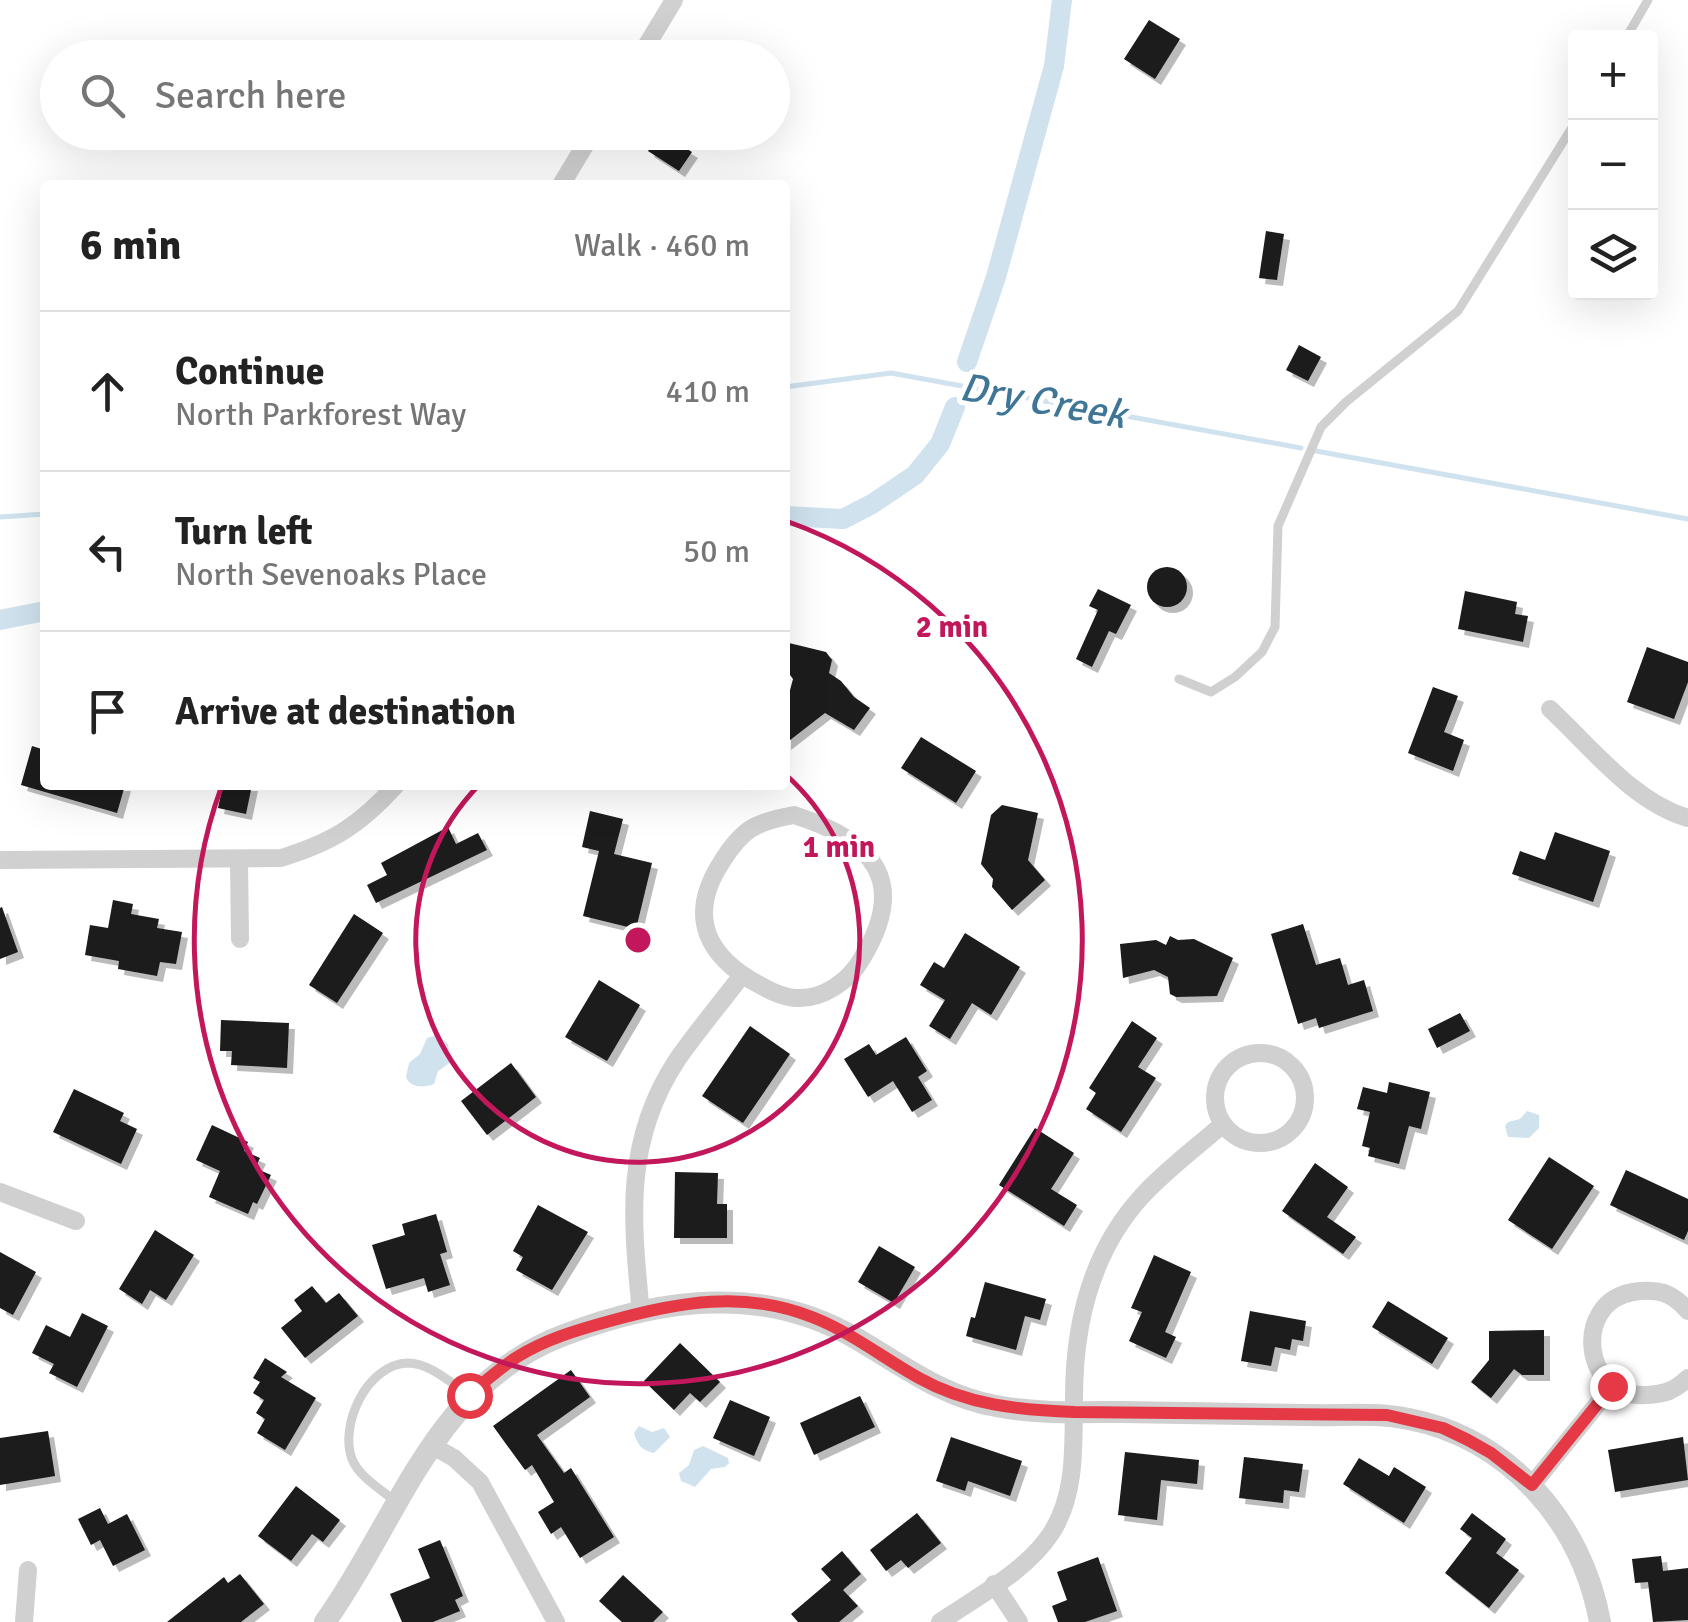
<!DOCTYPE html>
<meta charset="utf-8">
<style>
body{margin:0;font-family:Signika,sans-serif;background:#f6f6f6;color:#222}
.controls{position:absolute;right:30px;top:30px;display:grid;overflow:hidden;border-radius:10px;box-shadow:0 10px 40px #0002}
.controls button{width:90px;height:90px;display:grid;place-items:center;padding:0;border:0;border-bottom:2px solid #e0e0e0;background:#fff;color:#222;font:50px sans-serif}
.stop{position:absolute;width:30px;height:30px;margin:-22px;border:8px solid #e63946;border-radius:50%;background:#fff}
.stop.end{background:#e63946;border-color:#fff;box-shadow:0 2px 10px #0008}
.list{margin:0;padding:0;list-style:none}
h2{display:flex;justify-content:space-between;align-items:center;height:130px;margin:0;padding:0 40px;font-size:42px}
h2 small{font-size:32px;font-weight:400;color:#767676}
.list li{display:grid;grid-template-columns:65px 1fr auto;gap:30px;align-items:center;box-sizing:border-box;height:160px;padding:0 40px;border-top:2px solid #e0e0e0}
.list b{display:block;font-size:38px;white-space:nowrap}
.list p{margin:0;font-size:32px;white-space:nowrap;color:#767676}
.list em{font-size:32px;font-style:normal;color:#767676}
.icon{flex:none;width:55px;height:55px;fill:none;stroke:currentColor;stroke-width:2;stroke-linecap:round;stroke-linejoin:round}
.map{position:relative;flex:none;width:1688px;height:1622px;overflow:hidden}
.search{position:absolute;background:#fff;box-shadow:0 10px 40px #0002;left:40px;top:40px;width:750px;height:110px;display:flex;align-items:center;gap:25px;box-sizing:border-box;padding:0 35px;border-radius:55px;color:#767676;font-size:38px}
.panel{position:absolute;background:#fff;box-shadow:0 10px 40px #0002;left:40px;top:180px;width:750px;height:610px;border-radius:10px}
.map>svg:first-child{display:block}
.water{fill:#cfe2ee}
.lines{fill:none;stroke-linecap:round;stroke-linejoin:round}
.stream{stroke:#cfe2ee;stroke-width:5}
.canal{stroke:#cfe2ee;stroke-width:20}
.building{fill:#1a1a1a;filter:url(#shadow)}
.service{stroke:#d0d0d0;stroke-width:9}
.minor{stroke:#d0d0d0;stroke-width:18}
.tertiary{stroke:#d0d0d0;stroke-width:22}
.route{stroke:#e63946;stroke-width:12}
.ring{fill:none;stroke:#c2185b;stroke-width:5}
.labels{text-anchor:middle;dominant-baseline:central;stroke-width:10;stroke-linejoin:round;paint-order:stroke}
.water-label{font-size:40px;font-style:italic;fill:#3f7597;stroke:#fff}
.centre{fill:#c2185b;stroke:#fff;stroke-width:5}
.ring-label{font-size:30px;text-anchor:middle;font-weight:bold;fill:#c2185b;stroke:#fff;stroke-width:10;stroke-linejoin:round;paint-order:stroke}
</style>
<div class="map">
<svg width="1688" height="1622" viewBox="0 0 1688 1622">
<defs>
<filter id="shadow"><feDropShadow dx="6" dy="6" stdDeviation="0" flood-color="#0004"/></filter>
</defs>
<rect width="100%" height="100%" fill="#fff"/>
<g class="water">
<path d="M438,1035L448,1044L451,1062L438,1071L434,1084C424,1088 410,1088 406,1077L409,1063L420,1054L427,1038Z"/>
<polygon points="1527,1111 1539,1115 1539,1128 1529,1138 1508,1137 1505,1126 1508,1122 1520,1119"/>
<path d="M639,1426L652,1432L664,1428L670,1437L654,1453C642,1451 637,1444 634,1433Z"/>
<polygon points="703,1446 728,1458 729,1463 725,1467 711,1469 695,1487 681,1481 679,1473 689,1465 694,1450"/>
</g>
<g class="lines">
<g class="stream">
<polyline points="785,387 891,373 1301,448"/>
<polyline points="1316,451 1688,519"/>
<polyline points="0,517 45,514"/>
</g>
<g class="canal">
<polyline points="967,362 996,277 1054,66 1062,0"/>
<polyline points="785,516 843,519 872,504 915,475 940,444 955,407"/>
<polyline points="0,620 45,611"/>
</g>
</g>
<g class="building">
<polygon points="1149,20 1180,39 1155,79 1124,59"/>
<polygon points="660,132 691,132 682,146 692,152 679,171 648,151"/>
<polygon points="1266,231 1284,234 1277,280 1259,278"/>
<polygon points="1299,345 1321,357 1308,381 1286,370"/>
<circle cx="1167" cy="587" r="20"/>
<polygon points="1098,589 1131,605 1116,634 1109,631 1092,667 1076,659 1098,610 1089,606"/>
<polygon points="1465,591 1517,602 1515,614 1528,616 1523,642 1458,629"/>
<polygon points="789,643 826,652 832,660 829,673 841,681 854,697 870,708 854,730 825,713 785,744 785,709 793,679 785,668"/>
<polygon points="1647,647 1688,662 1688,682 1674,719 1627,702"/>
<polygon points="1433,687 1458,696 1444,732 1464,740 1453,771 1408,753"/>
<polygon points="921,737 976,771 956,803 901,768"/>
<polygon points="32,746 45,750 45,785 125,785 117,813 21,785"/>
<polygon points="223,785 252,785 246,814 218,808"/>
<polygon points="1002,805 1038,813 1028,860 1045,880 1012,910 992,887 993,879 981,864 991,815"/>
<polygon points="590,811 623,819 614,854 652,863 636,929 583,916 599,851 582,847"/>
<polygon points="448,827 456,844 478,833 487,850 376,903 367,885 387,875 381,863"/>
<polygon points="1555,832 1610,851 1593,902 1512,874 1520,851 1545,860"/>
<polygon points="113,900 133,904 131,914 159,919 157,928 182,932 176,964 160,962 157,976 118,969 119,961 85,955 90,925 108,928"/>
<polygon points="2,907 18,952 0,959 0,908"/>
<polygon points="354,914 383,933 337,1003 309,985"/>
<polygon points="1303,924 1316,965 1340,958 1348,985 1364,980 1373,1011 1319,1028 1316,1018 1298,1024 1271,934"/>
<polygon points="965,933 1020,967 991,1015 972,1003 950,1039 929,1026 945,1000 920,985 934,962 944,968"/>
<polygon points="1170,936 1178,940 1194,939 1233,958 1217,996 1176,997 1170,994 1168,977 1154,970 1123,978 1120,944 1156,940 1166,945"/>
<polygon points="599,980 640,1005 607,1061 565,1037"/>
<polygon points="1460,1013 1470,1031 1437,1048 1428,1029"/>
<polygon points="221,1020 289,1023 287,1068 231,1065 232,1051 220,1051"/>
<polygon points="1132,1021 1157,1038 1138,1067 1156,1078 1121,1132 1086,1109 1096,1093 1089,1088"/>
<polygon points="750,1026 790,1054 743,1123 702,1096"/>
<polygon points="906,1037 927,1071 918,1077 932,1100 912,1112 893,1081 868,1097 844,1059 869,1044 876,1055"/>
<polygon points="511,1063 536,1097 487,1135 461,1101"/>
<polygon points="1389,1082 1430,1092 1421,1129 1409,1126 1399,1164 1368,1156 1370,1148 1362,1146 1370,1112 1357,1109 1363,1087 1387,1093"/>
<polygon points="74,1089 124,1113 120,1121 137,1129 121,1164 53,1132"/>
<polygon points="212,1125 248,1142 244,1151 260,1158 255,1168 271,1175 257,1204 253,1202 248,1214 209,1197 220,1171 196,1160"/>
<polygon points="1035,1128 1074,1153 1051,1189 1077,1205 1064,1226 999,1185"/>
<polygon points="1549,1157 1594,1186 1552,1249 1508,1220"/>
<polygon points="1315,1163 1348,1187 1327,1217 1356,1237 1343,1254 1282,1211"/>
<polygon points="1626,1170 1688,1199 1688,1231 1684,1240 1610,1205"/>
<polygon points="675,1172 718,1173 717,1204 727,1204 727,1238 674,1238"/>
<polygon points="538,1205 588,1232 552,1290 516,1270 523,1257 513,1251"/>
<polygon points="436,1214 447,1252 440,1254 450,1285 428,1292 424,1278 386,1289 372,1245 405,1235 402,1224"/>
<polygon points="155,1230 194,1255 166,1300 150,1290 142,1304 119,1289"/>
<polygon points="879,1246 915,1267 894,1303 858,1282"/>
<polygon points="0,1252 36,1272 13,1315 0,1308"/>
<polygon points="1154,1255 1191,1272 1165,1332 1176,1337 1166,1358 1129,1341 1142,1312 1131,1308"/>
<polygon points="985,1282 1046,1299 1040,1320 1025,1316 1016,1350 966,1336 971,1317 975,1318"/>
<polygon points="312,1286 326,1303 339,1293 358,1316 305,1358 281,1328 302,1311 294,1300"/>
<polygon points="1388,1301 1448,1338 1432,1364 1372,1327"/>
<polygon points="1250,1311 1306,1321 1303,1341 1292,1339 1290,1350 1275,1347 1271,1366 1241,1361"/>
<polygon points="82,1313 108,1326 77,1387 49,1373 54,1364 32,1353 46,1325 70,1337"/>
<polygon points="1544,1330 1544,1375 1522,1375 1514,1369 1491,1398 1471,1382 1489,1360 1489,1331"/>
<polygon points="680,1343 720,1382 700,1402 690,1393 674,1410 644,1381"/>
<polygon points="265,1358 287,1372 281,1377 316,1398 285,1450 257,1433 265,1419 256,1413 264,1400 253,1393 260,1382 253,1378"/>
<polygon points="571,1370 590,1397 537,1435 564,1473 571,1468 614,1537 580,1558 561,1527 551,1534 538,1512 554,1502 532,1465 525,1470 493,1426"/>
<polygon points="860,1396 875,1427 814,1455 800,1423"/>
<polygon points="730,1400 770,1417 754,1456 713,1438"/>
<polygon points="48,1431 55,1476 0,1485 0,1438"/>
<polygon points="951,1437 1022,1461 1010,1496 968,1481 965,1491 936,1481"/>
<polygon points="1683,1437 1688,1480 1615,1492 1608,1450"/>
<polygon points="1125,1452 1199,1460 1197,1484 1161,1480 1157,1520 1118,1515"/>
<polygon points="1244,1457 1303,1464 1299,1492 1284,1490 1283,1503 1239,1498"/>
<polygon points="1359,1458 1389,1476 1394,1467 1426,1487 1404,1523 1343,1484"/>
<polygon points="296,1486 340,1520 323,1542 312,1534 291,1561 258,1536"/>
<polygon points="100,1508 108,1524 127,1514 145,1550 113,1566 100,1540 91,1545 78,1519"/>
<polygon points="917,1513 941,1543 908,1568 901,1560 886,1571 870,1550"/>
<polygon points="1472,1513 1506,1539 1496,1553 1519,1570 1489,1608 1445,1573 1472,1538 1460,1529"/>
<polygon points="440,1540 463,1596 455,1600 460,1611 433,1622 402,1622 390,1594 430,1578 418,1549"/>
<polygon points="842,1551 861,1574 843,1590 858,1606 839,1622 798,1622 791,1614 831,1580 821,1569"/>
<polygon points="1661,1556 1663,1571 1688,1568 1688,1620 1653,1622 1648,1582 1635,1583 1632,1559"/>
<polygon points="1098,1557 1117,1611 1085,1622 1058,1622 1052,1606 1067,1600 1057,1572"/>
<polygon points="240,1574 264,1604 241,1622 167,1622 224,1577 228,1583"/>
<polygon points="623,1575 663,1612 653,1622 622,1622 599,1601"/>
</g>
<g class="lines">
<g class="service">
<polyline points="1626,38 1648,0"/>
<polyline points="1179,679 1211,692 1235,677 1262,652 1275,627 1278,526 1321,427 1346,402 1458,311 1576,121"/>
<path d="M396,1502C382,1490 359,1477 352,1459C339,1425 367,1364 408,1363C430,1363 452,1384 469,1395"/>
</g>
<g class="minor">
<polyline points="639,58 674,0"/>
<polyline points="561,185 593,132"/>
<path d="M1550,709C1591,747 1633,802 1688,818"/>
<path d="M794,815C873,840 910,881 861,960C849,981 823,999 798,998C781,998 763,987 749,979C701,949 691,910 721,863C742,829 755,822 794,815Z"/>
<path d="M0,860L281,858C333,842 360,825 396,785"/>
<polyline points="239,861 240,939"/>
<circle cx="1260" cy="1098" r="45"/>
<polyline points="0,1192 76,1221"/>
<path d="M1688,1311C1672,1292 1657,1288 1633,1292C1572,1302 1582,1399 1646,1395C1665,1394 1674,1391 1688,1378"/>
<path d="M641,1313C632,1221 623,1142 677,1060C697,1031 721,1003 742,975"/>
<polyline points="431,1445 454,1458 480,1482 556,1622"/>
<polyline points="1532,1485 1612,1386"/>
<polyline points="994,1584 1019,1622"/>
<polyline points="24,1622 28,1570"/>
<path d="M940,1622C978,1596 1027,1571 1052,1532C1077,1492 1073,1443 1074,1398C1074,1323 1091,1251 1143,1195C1167,1169 1197,1147 1223,1124"/>
</g>
<path class="tertiary" d="M325,1622C399,1519 434,1384 564,1335C661,1298 764,1284 857,1339C902,1365 943,1397 996,1406C1037,1414 1079,1412 1121,1412C1183,1413 1246,1414 1308,1415C1342,1416 1375,1412 1409,1419C1510,1439 1582,1523 1600,1622"/>
</g>
<g class="lines">
<path class="route" d="M469,1395C485,1381 500,1368 517,1357C546,1339 577,1330 610,1321C678,1302 744,1290 812,1317C851,1332 883,1358 919,1378C967,1405 1019,1410 1074,1412L1387,1415L1443,1428L1468,1440L1491,1453L1532,1485L1612,1386"/>
</g>
<g class="ring">
<path d="M785 774A222 222 0 1 1 478 786"/>
<path d="M786 521A444 444 0 1 1 221 788"/>
</g>
<g class="labels">
<g class="water-label">
<text transform="translate(1043 401) rotate(10)">Dry Creek</text>
</g>
</g>
<circle cx="638" cy="940" r="15" class="centre"/>
<g class="ring-label">
<text x="952" y="637">2 min</text>
<text x="839" y="857">1 min</text>
</g>
</svg>
<div class="controls">
<button>+</button>
<button>−</button>
<button><svg class="icon" aria-label="layers" viewBox="0 0 24 24"><path d="M12 4l9 5-9 5-9-5zM3 14l9 5 9-5"/></svg></button>
</div>
<div class="stop" style="left:469px;top:1395px"></div>
<div class="stop end" style="left:1612px;top:1386px"></div>
<div class="search"><svg class="icon" aria-label="search" viewBox="0 0 24 24"><circle cx="10" cy="10" r="6"/><path d="M15 15l6 6"/></svg>Search here</div>
<section class="panel">
<h2>6 min<small>Walk · 460 m</small></h2>
<ul class="list">
<li><svg class="icon" aria-label="ahead" viewBox="0 0 24 24"><path d="M12 20V5M6 11l6-6 6 6"/></svg><div><b>Continue</b><p>North Parkforest Way</p></div><em>410 m</em></li>
<li><svg class="icon" aria-label="left" viewBox="0 0 24 24"><path d="M17 20v-9H6M10 6l-5 5 5 5"/></svg><div><b>Turn left</b><p>North Sevenoaks Place</p></div><em>50 m</em></li>
<li><svg class="icon" aria-label="arrive" viewBox="0 0 24 24"><path d="M6 21V4h12l-3 4 3 4H6"/></svg><div><b>Arrive at destination</b></div></li>
</ul>
</section>
</div>
